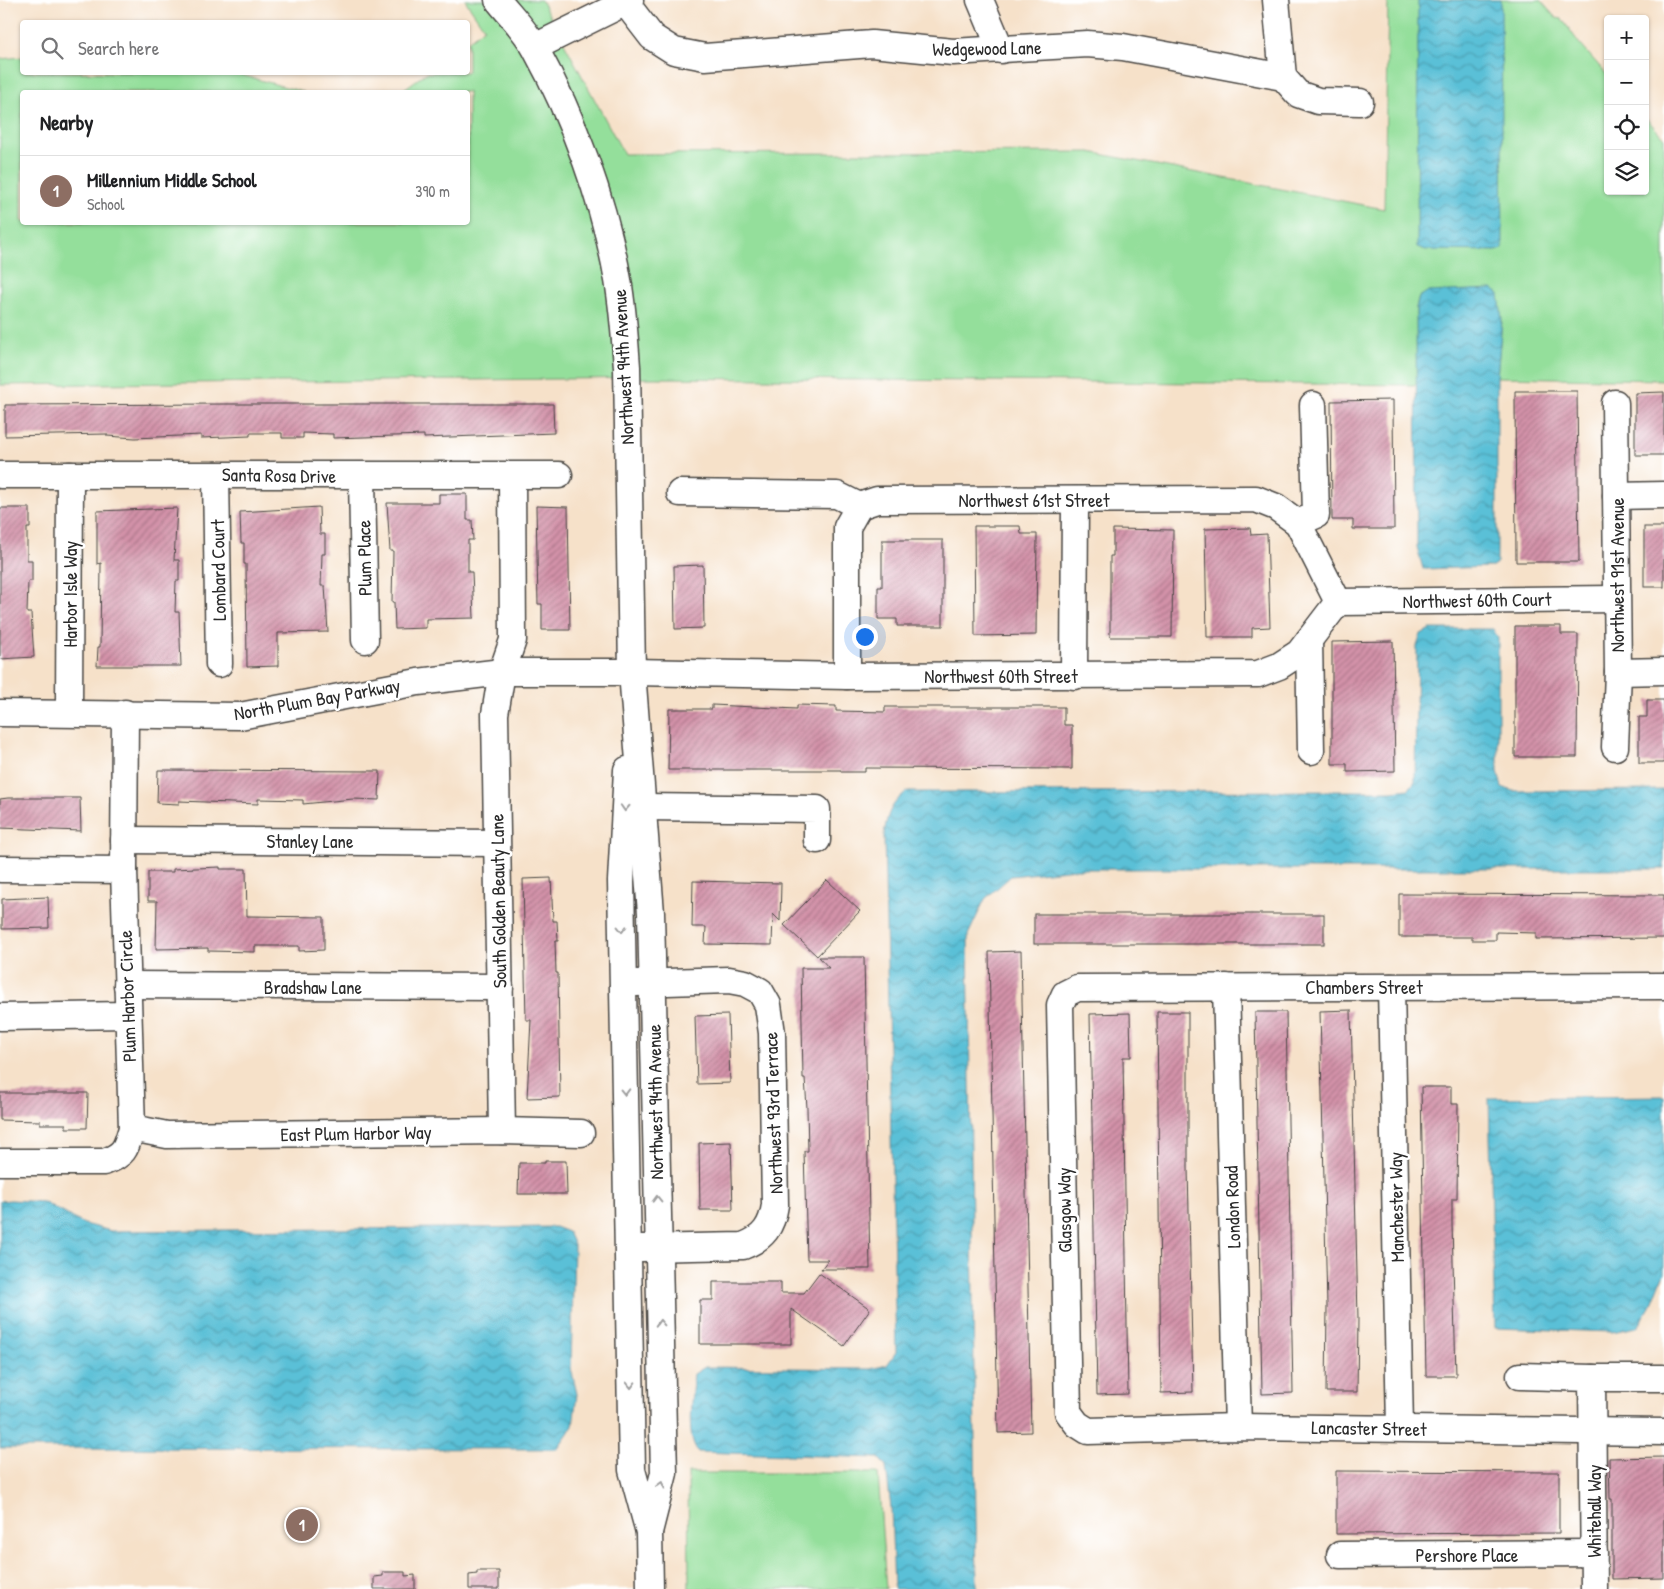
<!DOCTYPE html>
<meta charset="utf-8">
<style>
body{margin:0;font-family:"Patrick Hand",sans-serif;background:#f2f2f2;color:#202124}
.controls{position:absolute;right:15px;top:15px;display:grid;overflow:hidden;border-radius:5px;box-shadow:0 1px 4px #0004}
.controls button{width:45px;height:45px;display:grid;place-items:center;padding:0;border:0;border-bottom:1px solid #e0e0e0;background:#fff;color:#202124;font:25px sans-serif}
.you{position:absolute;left:864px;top:636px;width:18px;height:18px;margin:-12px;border:4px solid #fff;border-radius:50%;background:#1a73e8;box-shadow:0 0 0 8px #1a73e833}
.badge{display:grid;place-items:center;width:32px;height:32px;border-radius:50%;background:#b45309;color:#fff;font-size:16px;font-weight:700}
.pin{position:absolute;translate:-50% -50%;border:2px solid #fff;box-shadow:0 1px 5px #0006}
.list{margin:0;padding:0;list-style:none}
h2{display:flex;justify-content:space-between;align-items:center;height:65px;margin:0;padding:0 20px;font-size:21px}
h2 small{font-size:16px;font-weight:400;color:#757577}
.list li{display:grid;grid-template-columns:32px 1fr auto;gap:15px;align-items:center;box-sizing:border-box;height:70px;padding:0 20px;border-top:1px solid #e0e0e0}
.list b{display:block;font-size:19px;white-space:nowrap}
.list p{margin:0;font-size:16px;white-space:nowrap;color:#757577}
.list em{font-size:16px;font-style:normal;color:#757577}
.icon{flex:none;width:28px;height:28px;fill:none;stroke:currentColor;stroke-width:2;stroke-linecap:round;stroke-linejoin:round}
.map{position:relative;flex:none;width:1664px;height:1589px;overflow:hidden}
.search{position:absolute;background:#fff;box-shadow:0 1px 4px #0004;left:20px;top:20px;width:450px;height:55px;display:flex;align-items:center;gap:12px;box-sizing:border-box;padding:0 18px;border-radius:5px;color:#757577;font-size:19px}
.panel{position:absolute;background:#fff;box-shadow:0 1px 4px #0004;left:20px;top:90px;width:450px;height:135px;border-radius:5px}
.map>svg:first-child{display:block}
.grass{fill:#94df9b;stroke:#608563}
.water{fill:url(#water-waves);stroke:#427681}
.building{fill:url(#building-hatch)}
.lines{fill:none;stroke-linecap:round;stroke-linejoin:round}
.minor-casing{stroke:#494643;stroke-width:29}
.minor{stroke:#fff;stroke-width:26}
.oneway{stroke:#a0a0a0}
.labels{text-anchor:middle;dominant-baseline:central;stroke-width:5;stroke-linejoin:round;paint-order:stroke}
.street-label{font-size:19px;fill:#2b2b2b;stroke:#fff}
</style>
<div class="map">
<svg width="1664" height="1589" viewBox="0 0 1664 1589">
<defs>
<pattern id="water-waves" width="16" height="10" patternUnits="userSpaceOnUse" patternTransform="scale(1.25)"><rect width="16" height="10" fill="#5ac0d7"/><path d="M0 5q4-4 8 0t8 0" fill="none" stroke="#4b9caf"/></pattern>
<pattern id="building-hatch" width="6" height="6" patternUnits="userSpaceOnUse" patternTransform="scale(1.25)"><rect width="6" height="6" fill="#d392a9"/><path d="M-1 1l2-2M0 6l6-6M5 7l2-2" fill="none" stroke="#ab778a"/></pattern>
</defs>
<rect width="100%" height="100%" fill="#fff"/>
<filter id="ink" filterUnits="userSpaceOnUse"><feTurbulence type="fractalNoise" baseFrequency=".02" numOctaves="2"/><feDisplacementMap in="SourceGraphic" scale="10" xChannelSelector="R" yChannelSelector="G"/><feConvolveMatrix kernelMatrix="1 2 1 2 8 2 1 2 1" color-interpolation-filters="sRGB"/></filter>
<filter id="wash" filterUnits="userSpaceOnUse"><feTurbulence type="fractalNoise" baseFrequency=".0096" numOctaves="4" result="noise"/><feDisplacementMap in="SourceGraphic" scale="20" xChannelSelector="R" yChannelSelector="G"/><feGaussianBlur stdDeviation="1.12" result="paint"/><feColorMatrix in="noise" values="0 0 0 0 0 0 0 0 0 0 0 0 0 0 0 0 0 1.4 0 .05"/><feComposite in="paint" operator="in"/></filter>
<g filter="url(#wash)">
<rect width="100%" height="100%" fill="#f6e1c9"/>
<g class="grass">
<polygon points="465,0 541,0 624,154 1090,152 1384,209 1388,0 1540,0 1556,18 1562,19 1579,43 1608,76 1608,191 1645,191 1645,117 1664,138 1664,380 1497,377 1502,320 1419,297 1416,308 1418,385 656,378 0,385 0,59 22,57 22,72 234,73 304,92 22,92 22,222 468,222 468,92 400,92 426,73 468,72 468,41 484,28"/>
<polygon points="688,1473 878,1473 886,1589 689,1589"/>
</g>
<g class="water">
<polygon points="1418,0 1501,0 1503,249 1496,251 1426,250 1417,247"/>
<polygon points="1492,289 1499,294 1502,320 1497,377 1497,562 1493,567 1423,569 1417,547 1416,308 1419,297 1427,292"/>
<path d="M1430,629H1493L1498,638V771L1502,787L1513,791L1664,790V869H1075L1011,876L985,899L968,935L977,1589H894L891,1508L886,1467L879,1458L698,1452C685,1438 692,1393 694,1374L705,1367L870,1369L887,1365L896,1352L884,835C887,815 890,805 906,792L1392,791L1409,789L1415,781L1417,646L1421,634Z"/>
<polygon points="1664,1096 1664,1273 1652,1304 1637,1327 1612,1332 1495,1328 1489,1098"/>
<polygon points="11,1200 44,1202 84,1224 111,1231 555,1227 568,1232 574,1245 571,1368 577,1394 573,1426 557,1449 0,1448 0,1201"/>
</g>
<g id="blocks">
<g class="building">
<polygon points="1515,391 1577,391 1579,562 1516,562"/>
<polygon points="1664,392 1664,455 1635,455 1635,393"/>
<polygon points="1393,400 1394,529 1353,529 1353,520 1332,520 1331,401"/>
<polygon points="225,404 553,404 554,433 424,438 424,435 333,438 333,434 303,433 303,438 282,438 282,433 250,433 250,436 201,438 201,435 135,438 107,436 107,434 5,436 5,405"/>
<polygon points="439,494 467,494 467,520 472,520 473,540 468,540 468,572 472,572 474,618 426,619 426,628 395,629 394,602 392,602 393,551 390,551 387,503 439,503"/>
<polygon points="536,506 568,507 570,630 542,630 542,604 538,604"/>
<polygon points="319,507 320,534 325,534 325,554 322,554 321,586 325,586 328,632 278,633 278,666 247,667 246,564 244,564 244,543 241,543 240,512"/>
<polygon points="0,508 30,508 30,528 27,528 27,560 32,560 32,581 28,581 27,613 31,613 34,657 0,659"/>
<polygon points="177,508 174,560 179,560 179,581 176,581 175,612 179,612 181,666 97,666 98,647 100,647 101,563 97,564 97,511"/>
<polygon points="974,526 1020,526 1021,534 1037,534 1036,635 975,636"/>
<rect x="1644" y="527" width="20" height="60"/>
<polygon points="1250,528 1251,535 1267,534 1270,627 1252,628 1252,637 1207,637 1205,529"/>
<polygon points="1113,529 1173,530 1172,637 1110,637 1110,556 1113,556"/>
<polygon points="882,540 943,540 943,626 897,626 897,619 878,619 878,587 882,587"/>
<polygon points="703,565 704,628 675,629 674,566"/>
<polygon points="1515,626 1561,626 1561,634 1578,634 1577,757 1515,757"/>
<polygon points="1393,641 1395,771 1347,772 1347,764 1332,764 1332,642"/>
<polygon points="1647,700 1664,700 1664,763 1639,763 1639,717 1647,717"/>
<polygon points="712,705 797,709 797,705 836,706 836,711 885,712 885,707 1064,707 1064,725 1072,725 1072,769 865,768 865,772 841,772 841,770 668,770 669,709 712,709"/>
<polygon points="158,770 380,771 379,800 353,799 303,804 303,800 258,799 258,804 179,801 179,804 157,803"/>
<polygon points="8,798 80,798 81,831 0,828 0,799"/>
<polygon points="220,867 220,869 246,869 247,916 324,917 324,950 299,951 299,946 255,946 255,952 208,951 208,948 156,949 157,901 148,901 148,872 173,872 173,869"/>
<polygon points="551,878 553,921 557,921 558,941 555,941 556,973 558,973 560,1097 527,1098 531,1020 526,1020 523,879"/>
<polygon points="827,880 860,911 817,956 784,925"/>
<polygon points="693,881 781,883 780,921 773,914 772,945 705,944 706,927 692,927"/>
<polygon points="1399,894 1664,895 1664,938 1536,939 1536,933 1496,932 1496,940 1472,940 1472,937 1399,937"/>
<polygon points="48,897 49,928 2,929 2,899"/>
<rect x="1034" y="914" width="290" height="30"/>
<polygon points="1021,951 1031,1432 998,1433 989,952"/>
<polygon points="819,957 864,957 870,1269 821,1269 828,1260 807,1260 804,1151 808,1151 807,1108 805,1078 803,1078 801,968 829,968"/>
<polygon points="1351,1010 1358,1319 1357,1392 1326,1392 1327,1306 1320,1011"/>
<polygon points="1157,1012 1188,1012 1188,1168 1193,1392 1161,1393"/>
<polygon points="1255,1012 1286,1012 1293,1393 1262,1394"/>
<polygon points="1130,1013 1131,1057 1123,1057 1128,1394 1097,1395 1090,1014"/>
<polygon points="728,1015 730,1083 697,1084 695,1016"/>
<polygon points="1421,1087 1451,1087 1451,1104 1458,1104 1457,1199 1452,1199 1452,1224 1456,1376 1426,1376"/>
<polygon points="0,1093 88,1093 87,1128 66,1128 66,1124 40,1124 40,1121 0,1120"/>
<polygon points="731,1142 733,1210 700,1210 699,1143"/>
<polygon points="545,1161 566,1161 567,1194 518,1194 519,1163 545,1163"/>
<polygon points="819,1273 870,1309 844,1346 791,1309 791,1344 700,1344 700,1300 713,1300 713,1282 781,1282 781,1293 804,1293"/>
<polygon points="1664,1457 1664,1578 1612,1579 1612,1499 1610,1499 1609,1458"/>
<polygon points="1336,1471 1559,1472 1559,1533 1336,1534"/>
<polygon points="477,1571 499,1571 499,1589 469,1589 469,1575 477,1574"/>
<polygon points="383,1572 405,1572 405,1576 415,1575 415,1589 374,1589 374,1577 383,1576"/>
</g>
</g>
</g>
<g filter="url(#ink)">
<use href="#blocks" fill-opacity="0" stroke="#494643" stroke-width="1"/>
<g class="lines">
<g class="minor-casing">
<g id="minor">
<path d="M498,0C510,15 526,31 535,48C574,119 604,201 618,280C623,309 625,338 627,367L632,672L651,913L664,1473L649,1532"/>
<polyline points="980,0 1001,50"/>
<polyline points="1276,0 1283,77"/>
<polyline points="625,2 652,37 674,51 705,57 872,44 953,52 1087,44 1123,47 1283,77 1298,94 1318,101 1360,102"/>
<polyline points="535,47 630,0"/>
<polyline points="1615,403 1618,672 1615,747"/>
<polyline points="0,475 559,475"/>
<polyline points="216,475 219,664"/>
<polyline points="362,476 365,640"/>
<polyline points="680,493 837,495 859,506 877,500 1256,499 1276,507 1298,523 1338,602"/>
<polyline points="1616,496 1664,495"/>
<polyline points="1298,523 1316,515 1313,405"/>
<polyline points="1338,602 1616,599"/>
<polyline points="1309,640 1311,751"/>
<polyline points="1618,672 1664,671"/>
<polyline points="847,676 847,527 859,506"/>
<polyline points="1074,676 1075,500"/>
<polyline points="0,713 240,716 418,682 502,672 632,672 847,676 1258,674 1279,666 1299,653 1338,602"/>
<polyline points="69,713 70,475"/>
<polyline points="627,770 621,881 632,1470 649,1532 650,1589"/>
<polyline points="644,807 817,809 817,840"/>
<polyline points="124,840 496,843"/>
<polyline points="0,869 124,870"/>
<path d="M636,983L729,980L745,983L760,991L768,1005L772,1033L775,1205C772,1226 764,1238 743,1246L641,1248"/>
<polyline points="127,985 500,987"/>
<polyline points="1664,986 1077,988 1065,994 1060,1005 1068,1412 1077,1424 1088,1431 1238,1427 1664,1432"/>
<polyline points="1226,987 1238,1427"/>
<polyline points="1391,987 1400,1428"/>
<polyline points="0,1017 127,1015"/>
<polyline points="132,1128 167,1135 502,1131 581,1133"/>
<polyline points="502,1131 495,714 502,672 513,640 512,476"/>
<path d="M0,1162H104C125,1155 126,1148 132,1128L124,870L125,713"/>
<polyline points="1520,1376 1592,1378 1594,1589"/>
<polyline points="1592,1378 1663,1378"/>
<polyline points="1340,1555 1594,1553"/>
</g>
</g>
<use href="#minor" class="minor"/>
</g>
<defs><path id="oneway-chevron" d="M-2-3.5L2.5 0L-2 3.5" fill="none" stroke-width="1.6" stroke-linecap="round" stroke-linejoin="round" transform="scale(1.25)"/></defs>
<g class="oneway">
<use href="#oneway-chevron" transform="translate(625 808) rotate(93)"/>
<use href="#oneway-chevron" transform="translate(622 929) rotate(89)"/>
<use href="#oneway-chevron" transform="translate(625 1092) rotate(89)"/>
<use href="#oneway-chevron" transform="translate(657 1199) rotate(-91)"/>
<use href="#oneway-chevron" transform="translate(660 1323) rotate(-92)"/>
<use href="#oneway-chevron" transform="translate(631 1385) rotate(89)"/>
<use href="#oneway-chevron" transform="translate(661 1485) rotate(-75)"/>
</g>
</g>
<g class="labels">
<g class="street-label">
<text transform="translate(987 48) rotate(-1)">Wedgewood Lane</text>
<text transform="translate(623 367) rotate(-93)">Northwest 94th Avenue</text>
<text transform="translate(279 475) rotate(1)">Santa Rosa Drive</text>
<text x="1034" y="500">Northwest 61st Street</text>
<text transform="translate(364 558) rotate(-91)">Plum Place</text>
<text transform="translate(218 570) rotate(-91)">Lombard Court</text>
<text transform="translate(1617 575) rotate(-90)">Northwest 91st Avenue</text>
<text transform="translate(70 594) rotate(-90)">Harbor Isle Way</text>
<text transform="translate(1477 600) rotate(-1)">Northwest 60th Court</text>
<text x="1001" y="676">Northwest 60th Street</text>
<text transform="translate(317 699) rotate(-10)">North Plum Bay Parkway</text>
<text x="310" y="841">Stanley Lane</text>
<text transform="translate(498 901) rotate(-91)">South Golden Beauty Lane</text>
<text x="313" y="987">Bradshaw Lane</text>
<text x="1364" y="987">Chambers Street</text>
<text transform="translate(127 996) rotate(-92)">Plum Harbor Circle</text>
<text transform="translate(655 1102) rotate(-91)">Northwest 94th Avenue</text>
<text transform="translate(773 1113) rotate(-92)">Northwest 93rd Terrace</text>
<text transform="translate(356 1133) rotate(-1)">East Plum Harbor Way</text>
<text transform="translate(1232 1207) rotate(-92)">London Road</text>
<text transform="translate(1396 1207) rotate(-91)">Manchester Way</text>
<text transform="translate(1064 1210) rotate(-91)">Glasgow Way</text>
<text transform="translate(1369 1428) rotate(1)">Lancaster Street</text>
<text transform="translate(1594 1511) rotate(-90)">Whitehall Way</text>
<text x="1467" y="1555">Pershore Place</text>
</g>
</g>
</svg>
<div class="controls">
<button>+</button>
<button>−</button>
<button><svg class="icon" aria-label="locate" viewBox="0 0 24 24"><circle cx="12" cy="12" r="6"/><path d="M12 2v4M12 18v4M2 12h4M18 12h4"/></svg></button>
<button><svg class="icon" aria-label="layers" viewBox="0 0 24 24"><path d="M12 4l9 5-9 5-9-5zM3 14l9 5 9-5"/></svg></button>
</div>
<div class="you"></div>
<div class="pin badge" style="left:302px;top:1525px;background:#8d6e63">1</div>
<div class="search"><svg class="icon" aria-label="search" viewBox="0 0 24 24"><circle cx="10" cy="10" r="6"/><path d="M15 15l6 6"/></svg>Search here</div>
<section class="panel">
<h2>Nearby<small></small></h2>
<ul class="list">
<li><span class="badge" style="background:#8d6e63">1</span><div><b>Millennium Middle School</b><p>School</p></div><em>390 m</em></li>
</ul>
</section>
</div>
